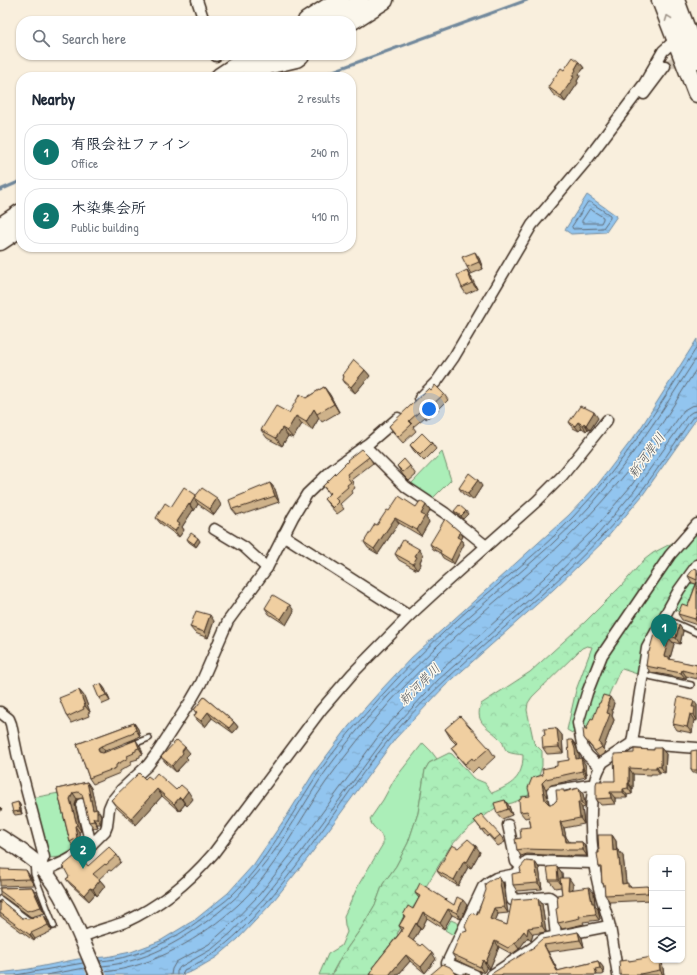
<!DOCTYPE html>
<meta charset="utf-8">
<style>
body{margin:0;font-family:"Patrick Hand","Klee One",sans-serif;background:#f2f2f3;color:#1f2937}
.controls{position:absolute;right:12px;bottom:12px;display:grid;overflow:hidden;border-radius:8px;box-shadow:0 1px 3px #0004}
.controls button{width:36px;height:36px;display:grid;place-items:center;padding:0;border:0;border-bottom:1px solid #e0e1e3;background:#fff;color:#1f2937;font:20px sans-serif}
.you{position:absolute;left:429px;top:409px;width:14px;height:14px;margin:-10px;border:3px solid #fff;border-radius:50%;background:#1a73e8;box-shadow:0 0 0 6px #1a73e833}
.badge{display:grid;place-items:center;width:26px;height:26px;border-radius:50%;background:#0f766e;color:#fff;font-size:13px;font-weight:700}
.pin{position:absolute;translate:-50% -33px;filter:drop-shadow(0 1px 2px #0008)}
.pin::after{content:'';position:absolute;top:21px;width:14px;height:12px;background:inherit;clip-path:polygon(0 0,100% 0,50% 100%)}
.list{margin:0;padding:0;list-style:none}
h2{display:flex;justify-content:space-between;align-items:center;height:52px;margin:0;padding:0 16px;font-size:17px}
h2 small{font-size:13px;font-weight:400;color:#747a83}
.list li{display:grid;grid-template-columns:26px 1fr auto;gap:12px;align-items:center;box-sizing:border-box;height:56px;margin:0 8px 8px;padding:0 8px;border:1px solid #e0e1e3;border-radius:16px}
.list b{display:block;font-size:15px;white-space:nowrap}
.list p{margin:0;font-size:13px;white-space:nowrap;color:#747a83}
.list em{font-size:13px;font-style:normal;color:#747a83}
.icon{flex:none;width:22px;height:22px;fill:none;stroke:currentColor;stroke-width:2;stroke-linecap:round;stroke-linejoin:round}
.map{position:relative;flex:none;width:697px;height:975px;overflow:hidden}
.search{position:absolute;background:#fff;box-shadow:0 1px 3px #0004;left:16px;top:16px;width:340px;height:44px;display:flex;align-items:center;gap:10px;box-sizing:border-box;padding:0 14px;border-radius:16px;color:#747a83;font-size:15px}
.panel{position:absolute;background:#fff;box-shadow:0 1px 3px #0004;left:16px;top:72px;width:340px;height:180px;border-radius:16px}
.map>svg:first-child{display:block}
.green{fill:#abeeb8;stroke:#738c6b}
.forest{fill:url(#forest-crowns);stroke:#738c6b}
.water{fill:url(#water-ripples);stroke:#6f879b}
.pier{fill:#f9efdd}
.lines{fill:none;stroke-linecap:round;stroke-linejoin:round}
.shore{stroke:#5e6872;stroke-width:1}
.stream{stroke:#6f879b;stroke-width:3}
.street-tunnel{stroke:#d3c8b7;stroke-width:10;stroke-dasharray:10 5;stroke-linecap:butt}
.lane-casing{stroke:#3b2a1e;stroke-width:8}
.street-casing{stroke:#3b2a1e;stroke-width:13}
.secondary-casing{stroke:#3b2a1e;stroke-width:17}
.highway-casing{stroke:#3b2a1e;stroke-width:21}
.lane{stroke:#fbf7ec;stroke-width:5}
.street{stroke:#fbf7ec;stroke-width:10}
.secondary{stroke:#fbf7ec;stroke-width:14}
.highway{stroke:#fbf7ec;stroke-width:18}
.wall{fill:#ceb28a;stroke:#3b2a1e}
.shaded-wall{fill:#a89171;stroke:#3b2a1e}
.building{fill:#f0cfa1;stroke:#3b2a1e}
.oneway{stroke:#9b9085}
.labels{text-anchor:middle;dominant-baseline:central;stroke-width:3;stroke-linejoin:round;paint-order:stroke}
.water-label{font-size:13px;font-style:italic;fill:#55585d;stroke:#fbf7ec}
</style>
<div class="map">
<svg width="697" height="975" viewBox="0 0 697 975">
<defs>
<pattern id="forest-crowns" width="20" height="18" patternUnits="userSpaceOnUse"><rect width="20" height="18" fill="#abeeb8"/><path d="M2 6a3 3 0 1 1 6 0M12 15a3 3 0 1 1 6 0" fill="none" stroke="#94cc9e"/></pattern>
<pattern id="water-ripples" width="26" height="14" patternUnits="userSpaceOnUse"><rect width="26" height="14" fill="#92c5ef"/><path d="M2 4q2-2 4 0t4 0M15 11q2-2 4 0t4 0" fill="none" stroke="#7fa9cc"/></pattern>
</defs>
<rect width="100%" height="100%" fill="#f9efdd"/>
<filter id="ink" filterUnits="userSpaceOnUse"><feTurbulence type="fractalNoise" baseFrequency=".025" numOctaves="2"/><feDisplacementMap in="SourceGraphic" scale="8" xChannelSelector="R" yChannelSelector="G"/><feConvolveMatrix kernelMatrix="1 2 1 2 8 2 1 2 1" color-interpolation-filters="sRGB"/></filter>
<g filter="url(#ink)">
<g class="green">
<polygon points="442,452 451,480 431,500 410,485"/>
<path d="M423,743L431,751L437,759L429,763L425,770L418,813L408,843L396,866L383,884L376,903L362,927L341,957L331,975H319L328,954L341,946L347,932L345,925L344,916L359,884L383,844C384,830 372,831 370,819L383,800L394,780Z"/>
<polygon points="59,793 74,851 63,857 48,858 32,798"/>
<polygon points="451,920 460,924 455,936 445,930"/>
</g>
<path class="forest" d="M697,530V559L689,568L697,582V613L683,614L668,606C659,619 646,638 641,653C638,660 641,668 637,674L622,669L620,670L610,692L605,705L586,733L574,734L567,730L576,690L592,647L587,646L582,648L532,697L528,703L527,710L534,743L542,751V766L539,776L527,797L512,803L498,806L466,830L450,847L397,934L404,937L375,975H332L341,957L362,927L376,903L383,884L396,866L408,843L418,813L425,770L429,763L449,753L452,754L473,778L485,783L492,793C511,785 523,779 523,755C519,754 512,754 508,752C503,748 504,742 500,739C488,726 474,724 481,704L530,672L585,622L621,586L644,560L653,553Z"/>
<g class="water">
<polygon points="587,195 617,216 606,232 571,234 565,230"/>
<polygon points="697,339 697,418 642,496 606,539 554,589 445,686 395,739 308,858 270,905 238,939 217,957 193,971 182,975 0,975 0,973 29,969 78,959 106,957 131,952 160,941 196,919 228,893 254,864 288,814 313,774 349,726 382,689 411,658 569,515 598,484 640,429"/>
</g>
<polygon class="pier" points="98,956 107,975 87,975 80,957"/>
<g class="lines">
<g class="shore">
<polygon points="588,202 590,202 610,215 610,218 603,228 573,229 572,227"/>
<polygon points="590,209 603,217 603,219 601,223 582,223 582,221"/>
<path d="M100,961C141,958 178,938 210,912C217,907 225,902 231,896C266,863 289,818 315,778C335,748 360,720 384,693C410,664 439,636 468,610C503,580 541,551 573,517C622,466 659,407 697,347"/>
<path d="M102,966C152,962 195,933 232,901C238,896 242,891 247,885C276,854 296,817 319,781C333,760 350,739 367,719C400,682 434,647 472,614C507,583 543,554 576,521C624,472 660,414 697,357"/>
<path d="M104,972C154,967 201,938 238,905C275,871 297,823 326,782C346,754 368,727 391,701C417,672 446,645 475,619C510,588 548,559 581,524C607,497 632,468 653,437C668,415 682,391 697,368"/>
<polyline points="16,975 83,963"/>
<polyline points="46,975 85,968"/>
<polyline points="171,975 172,969 176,962 209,944 227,928 259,895 296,848 383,730 434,676 544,578 595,528 631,486 684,410 691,406 697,405"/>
<polyline points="177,975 177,971 180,967 212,949 231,933 263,899 301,852 388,734 438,680 548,583 599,533 635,490 688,415 692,412 697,411"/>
<path d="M182,975L184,970C227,951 256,916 285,880C322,834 353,783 391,737C438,681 497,636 551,586C583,557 613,526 640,493C658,469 675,443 692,418L697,416"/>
</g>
<g class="stream">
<polyline points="317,77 527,0"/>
<polyline points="0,190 21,181"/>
</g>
<polyline class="street-tunnel" points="665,66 687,55"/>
<g class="lane-casing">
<g id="lane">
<polyline points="664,618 697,633"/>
<polyline points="644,675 691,685"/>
<polyline points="131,745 149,738"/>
<polyline points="33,863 34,874 54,926"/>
<polyline points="0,899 28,920 32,921"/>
</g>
</g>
<g class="street-casing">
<g id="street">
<polyline points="197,0 204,21"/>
<polyline points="216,55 216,56"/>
<polyline points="644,94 665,66"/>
<polyline points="420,398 437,381 454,357 532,225 586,161 644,84 663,51 676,39"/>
<polyline points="365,446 406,487 445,513 486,546"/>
<polyline points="214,529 244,547 267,568"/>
<polyline points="283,535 409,616"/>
<polyline points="0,712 9,719 11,724 18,758 44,857 40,867"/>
<polyline points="632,743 647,648 679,590 697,565"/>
<polyline points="600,767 588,756 583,749 578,723 587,693 602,655 670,555 697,524"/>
<polyline points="81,804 91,845"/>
<polyline points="555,804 552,791 589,785 595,786"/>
<polyline points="508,825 516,862 522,867"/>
<polyline points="44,871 66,861 80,853 91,845 105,831 107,826 109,808 112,801 121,790 148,765 157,753 190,702 201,683 228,621 267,568 293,517 307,494 332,470 369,443 398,418"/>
<polyline points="509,876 512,900 549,897 552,899 556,936"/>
<path d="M87,935C99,930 112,927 125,922C160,906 188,883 213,854L321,710L352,674L409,616L446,582L537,501L562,476L607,420"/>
<polyline points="475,975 447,963 483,887 489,882 496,878 516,874 527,861 594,863"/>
<polyline points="492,975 534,947 543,939 609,926"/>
<path d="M618,975C615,959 613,943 610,927C607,914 602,901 599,888C591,857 584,790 603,762L632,743L697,748"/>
</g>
</g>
<g class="secondary-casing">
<path id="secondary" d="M0,837C14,846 28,854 40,866C65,893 82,941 97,975"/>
</g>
<g class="highway-casing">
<g id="highway">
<polyline points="661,0 697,93"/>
<polyline points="675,0 697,59"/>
<polyline points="307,21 340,0"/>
<polyline points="332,21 360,3"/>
<polyline points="351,21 384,0"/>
<polyline points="271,64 296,58 300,55"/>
<polyline points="220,77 253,55"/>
<polyline points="250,77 282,55"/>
<polyline points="0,227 21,213"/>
<polyline points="0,241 21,227"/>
</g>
</g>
<use href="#lane" class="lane"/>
<use href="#street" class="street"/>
<use href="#secondary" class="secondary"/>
<use href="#highway" class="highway"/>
</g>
<g class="wall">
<polygon points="579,62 584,68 579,74 580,76 577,81 578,83 565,102 553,94 548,87 564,70"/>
<polygon points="479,258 483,269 471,274 467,267"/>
<polygon points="467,270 471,277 477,289 466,294 462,288"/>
<polygon points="365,370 370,376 355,393 347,386 343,380 344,377 343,375"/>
<polygon points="324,387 330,395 339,412 322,422 319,418 312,430 302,424 293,438 288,436 282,446 267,438 261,430 289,413 306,398"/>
<polygon points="431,390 444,394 448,400 435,413 435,412 426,419 425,417 413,427 416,431 403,443 393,432 389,426"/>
<polygon points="598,418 590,430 588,429 586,431 582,428 579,431 573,428 569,422"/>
<polygon points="432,443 436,449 424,461 414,451 410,445"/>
<polygon points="369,457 373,463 351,480 353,482 352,483 355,488 351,491 352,493 340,504 344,509 337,514 329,505 324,499 329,494 323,486"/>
<polygon points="397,466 410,466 416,475 409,481 403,475"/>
<polygon points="270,483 275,489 279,502 244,514 243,513 237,515 232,509"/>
<polygon points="482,486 473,500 463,494 459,488"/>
<polygon points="197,495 221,505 214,515 198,504 194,511 193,510 182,527 184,530 179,537 160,523 156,518 171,507"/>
<polygon points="416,507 430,511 426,518 429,522 421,536 399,523 378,554 368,548 364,542 377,525 389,511"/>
<polygon points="454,511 468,514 463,519 456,514"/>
<polygon points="463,536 461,540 464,544 454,564 443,558 440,553 433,549 430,544"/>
<polygon points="187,539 200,541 196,547 189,542"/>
<polygon points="395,554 423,555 420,562 421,564 417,570 399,560"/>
<polygon points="697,569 697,625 682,620 678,614 688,606 696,584 692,583 688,576"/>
<polygon points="265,608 294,611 286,625 269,614"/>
<polygon points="214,621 208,638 195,633 190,627"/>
<polygon points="679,625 683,631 680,644 672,642 674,644 670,658 671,660 697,665 697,664 697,679 686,676 686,679 650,672 646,666 649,652 668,638 667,635"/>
<polygon points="101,684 105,689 110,701 103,704 99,698"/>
<polygon points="79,690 84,696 90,712 88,713 89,716 71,723 67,717"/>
<polygon points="204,697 234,722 238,727 233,733 212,718 205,727 198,721 194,716 196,713 194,710"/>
<polygon points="614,703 612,710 613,712 612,716 614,720 603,749 606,752 599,757 584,738 586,730 593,719"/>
<polygon points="697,705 697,721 694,720 692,733 677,730 673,724"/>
<polygon points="134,723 138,729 140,736 137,737 137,738 105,751 103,753 140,746 143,754 140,755 140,757 137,758 138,759 131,761 132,764 120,771 120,773 93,784 89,778 77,744"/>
<polygon points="445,729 489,748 495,757 481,770 478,767 472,773 458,757 451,748 456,744 451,739"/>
<polygon points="556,729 562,735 563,753 547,754 543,748 545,735"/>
<polygon points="572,740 576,746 579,755 579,759 585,764 587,774 586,774 586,777 551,785 546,789 548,803 549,804 553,804 565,791 579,788 583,794 585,804 585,807 582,808 584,824 564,828 566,837 569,842 582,842 586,848 587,856 570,856 569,855 565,856 527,854 521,856 517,850 521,838 531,827 529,817 525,818 520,812 530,796 543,775 557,766 569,760"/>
<polygon points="661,748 666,754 665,773 660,772 660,774 651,774 651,775 633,774 633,789 632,789 632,794 627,795 627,798 615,798 615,804 601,805 596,799 615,781 634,753 654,750"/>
<polygon points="697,750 697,773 693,773 691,770"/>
<polygon points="190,753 186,757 188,759 176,772 166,763 161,757"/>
<polygon points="145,779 152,779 176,790 193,799 187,806 185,804 179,811 162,796 136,825 117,808 111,800"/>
<polygon points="87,782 91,788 96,810 101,815 101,824 97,824 98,827 94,828 89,822 83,798 77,799 75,805 81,831 79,832 81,844 75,848 70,842 57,789"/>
<polygon points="18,802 20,805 22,814 15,815 13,812"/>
<polygon points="509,806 512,815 502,819 497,813"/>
<polygon points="474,820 500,835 505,842 498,846 488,835 487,837"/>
<polygon points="612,835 616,841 617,850 618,850 623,856 626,883 631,887 652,892 652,900 610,902 605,895 605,887 602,883 601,870 599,867 599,853"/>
<polygon points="458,848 480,852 471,868 468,867 458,886 441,876 437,871"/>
<polygon points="117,855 121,862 111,871 109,870 99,879 105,886 97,896 95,894 89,901 71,885 66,879 69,877 77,859 88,866"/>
<polygon points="535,862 539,868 542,889 517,891 513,885 521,872"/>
<polygon points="557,866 562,873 562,878 573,884 573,890 594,893 595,905 598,909 600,919 599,920 583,922 584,924 562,929 558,923 558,908 562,894 561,887 555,888 549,880"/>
<polygon points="0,869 30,876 34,885 0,886"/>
<polygon points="503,883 508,913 498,914 495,921 507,925 542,904 546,932 533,934 531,941 528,937 519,949 512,954 499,947 490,968 489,969 487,966 484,973 456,960 452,954 467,931 477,915"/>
<polygon points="32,887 36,893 45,913 31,917 2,896 0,896 0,888"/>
<polygon points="415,893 454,905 467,905 461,919 452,915 444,929 427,918 421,930 420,929 413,941 436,959 425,973 410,961 398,975 369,975 373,969 372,968 402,930 399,926 404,916 403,915 413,909 419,898"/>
<polygon points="0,900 22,918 28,919 48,921 52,931 35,939 34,941 0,916"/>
<polygon points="578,932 582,938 584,947 548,952 558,971 598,961 603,967 604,974 602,975 492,975 534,948 533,947"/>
<polygon points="630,961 662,962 664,975 620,975"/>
</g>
<g class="shaded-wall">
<polygon points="579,62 584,68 579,74 580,76 577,81 578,83 565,102 561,96 572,76 575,69"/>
<polygon points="475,252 479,258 483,269 479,262"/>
<polygon points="467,270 471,277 477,289 472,283"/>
<polygon points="365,370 370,376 355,393 351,387"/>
<polygon points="324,387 330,395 339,412 334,404"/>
<polygon points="314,409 319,418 312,430 306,422"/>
<polygon points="594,412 598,418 590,430 586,425"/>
<polygon points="296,416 302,424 293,438 287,431"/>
<polygon points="578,422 582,428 579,431 575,426"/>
<polygon points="584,423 588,429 586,431 583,425"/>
<polygon points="282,428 288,436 282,446 276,438"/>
<polygon points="478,480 482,486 473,500 468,494"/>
<polygon points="270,483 275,489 279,502 275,496"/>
<polygon points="194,498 198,504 194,511 190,505"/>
<polygon points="217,498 221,505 214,515 210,509"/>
<polygon points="189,504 193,510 182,527 184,530 179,537 175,531 177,522"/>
<polygon points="426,505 430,511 426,518 429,522 421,536 417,530 421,514"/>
<polygon points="466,511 468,514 463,519 461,516"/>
<polygon points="395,518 399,523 378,554 374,549"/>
<polygon points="460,532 463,536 461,540 464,544 454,564 451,560 457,537"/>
<polygon points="198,538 200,541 196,547 194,544"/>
<polygon points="419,549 423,555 420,562 421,564 417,570 413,564 415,556"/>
<polygon points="290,605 294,611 286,625 281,619"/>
<polygon points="697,613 697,623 695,619"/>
<polygon points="210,615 214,621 208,638 204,632"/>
<polygon points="679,625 683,631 680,644 676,638"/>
<polygon points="669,638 674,644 670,658 673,663 664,656"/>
<polygon points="682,670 686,676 686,679 681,673"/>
<polygon points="101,684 105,689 110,701 106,695"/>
<polygon points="79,690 84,696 90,712 85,706"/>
<polygon points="610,697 614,703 612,710 613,712 612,716 614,720 603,749 599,743 607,713 607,706"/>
<polygon points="694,701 697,705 697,720 694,715 692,707"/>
<polygon points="208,712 212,718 205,727 201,721"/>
<polygon points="690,714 694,720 692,733 687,727"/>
<polygon points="234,722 238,727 233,733 229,728"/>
<polygon points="134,723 138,729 140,736 136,730"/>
<polygon points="555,728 557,731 557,729 562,735 563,753 559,747"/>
<polygon points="136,740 140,746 143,754 139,748"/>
<polygon points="572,740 576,746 579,755 580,765 576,759"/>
<polygon points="101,746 105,751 102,754 99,752 98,748"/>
<polygon points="185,747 190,753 186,757 188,759 176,772 172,766"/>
<polygon points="661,748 666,754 665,773 661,767"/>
<polygon points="581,758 585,764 587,774 583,768"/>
<polygon points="656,766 660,772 660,774 656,768"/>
<polygon points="582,768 586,774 586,777 582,771"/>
<polygon points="629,768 633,774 633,789 629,783"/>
<polygon points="87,782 91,788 97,813 97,809 101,815 101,824 97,818 93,810"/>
<polygon points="542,783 546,789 549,806 545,800"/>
<polygon points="628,783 632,789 632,794 628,788"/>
<polygon points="579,788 583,794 585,804 585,807 581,802"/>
<polygon points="157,789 162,796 136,825 131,818"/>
<polygon points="623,789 627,795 627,798 623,792"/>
<polygon points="188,791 193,799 187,806 182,799"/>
<polygon points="610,792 615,798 615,804 611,798"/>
<polygon points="73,793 77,799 75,805 81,831 77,825 70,799"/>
<polygon points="180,797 185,804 179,811 174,804"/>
<polygon points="505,800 509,806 512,815 508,809"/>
<polygon points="18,802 20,805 22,814 20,811"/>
<polygon points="578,802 582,808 584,824 580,818"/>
<polygon points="0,807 2,809 0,812"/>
<polygon points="93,818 97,824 98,827 94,821"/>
<polygon points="560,822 564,828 566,837 569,841 571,848 563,836"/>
<polygon points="75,826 79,832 81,844 77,838"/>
<polygon points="612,835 616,841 617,857 613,851"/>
<polygon points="582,842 586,848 587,856 583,850"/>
<polygon points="476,846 480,852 471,868 467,862"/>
<polygon points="618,850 623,856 627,890 622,884"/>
<polygon points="464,861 468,867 458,886 454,880"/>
<polygon points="535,862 539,868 542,889 538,883"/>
<polygon points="557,866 562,873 563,887 558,880"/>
<polygon points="26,870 30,876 34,885 30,879"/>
<polygon points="499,877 503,883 508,913 504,907"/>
<polygon points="569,878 573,884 572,896 568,890"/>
<polygon points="100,880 105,886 97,896 93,889"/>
<polygon points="648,886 652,892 652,899 648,893"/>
<polygon points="32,887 36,893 45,913 41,907"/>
<polygon points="589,887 594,893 595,905 598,909 600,919 599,920 595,914 592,903"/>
<polygon points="90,888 95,894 89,901 84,895"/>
<polygon points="538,898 542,904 546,932 542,926"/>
<polygon points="463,900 467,905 461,919 457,913"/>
<polygon points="494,908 498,914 494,925 490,919"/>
<polygon points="448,909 452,915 444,929 440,923"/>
<polygon points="423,912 427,918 421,930 417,924"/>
<polygon points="44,915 48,921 52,931 48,925"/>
<polygon points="416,923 420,929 412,943 408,937"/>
<polygon points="528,928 533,934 531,941 528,937 519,949 515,943 524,931"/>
<polygon points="578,932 582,938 584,947 580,940"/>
<polygon points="31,933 35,939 34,941 30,935"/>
<polygon points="495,941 499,947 490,968 486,962"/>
<polygon points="544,945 548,952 560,975 557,971"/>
<polygon points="432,953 436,959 425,973 421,967"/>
<polygon points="406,955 410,961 398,975 389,975"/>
<polygon points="483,960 487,966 484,973 480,967"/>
<polygon points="659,960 661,960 662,962 664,975 663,975 660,970"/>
<polygon points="598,961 603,967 604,974 600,968"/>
</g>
<g class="building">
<polygon points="573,57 579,62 575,69 576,70 572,76 574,77 561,96 548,87 561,68 564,70"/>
<polygon points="475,252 479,262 467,267 462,257"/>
<polygon points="467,270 472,283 462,288 457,275"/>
<polygon points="354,360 365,370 351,387 343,380 344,376 343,375"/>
<polygon points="435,385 444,394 431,406 430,406 422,413 420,411 409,421 412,424 398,437 389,426 429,388 431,390"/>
<polygon points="324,387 334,404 317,414 314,409 306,422 296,416 287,431 282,428 276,438 261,430 276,406 289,413 300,394 306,398"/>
<polygon points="580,406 584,408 584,407 594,412 586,425 584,423 583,425 578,422 575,426 569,422"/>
<polygon points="422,433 432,443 420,455 410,445"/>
<polygon points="361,449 369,457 347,474 348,476 347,477 351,482 347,485 348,487 335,498 339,502 333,508 324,499 330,493 323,486 348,461 347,460"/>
<polygon points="404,459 410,466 403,472 397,466"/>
<polygon points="469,473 478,480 468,494 459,488"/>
<polygon points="270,483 275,496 239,508 239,507 232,509 229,500"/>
<polygon points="184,487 196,495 190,505 189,504 177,522 180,524 175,531 156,518 165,503 171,507"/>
<polygon points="202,488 217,498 210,509 194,498"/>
<polygon points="399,496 416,507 420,501 426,505 421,514 425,516 417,530 395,518 374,549 364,542 375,524 377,525 387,510 389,511"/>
<polygon points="459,505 466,511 461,516 454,511"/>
<polygon points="445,519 460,532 457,537 461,539 451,560 440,553 441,551 430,544"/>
<polygon points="191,533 198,538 194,544 187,539"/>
<polygon points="403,540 419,549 415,556 417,557 413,564 395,554"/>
<polygon points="694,568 697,569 697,580 688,576"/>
<polygon points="697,582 697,613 695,619 678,614 682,604 688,606"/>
<polygon points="273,595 290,605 281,619 265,608"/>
<polygon points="196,611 210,615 204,632 190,627"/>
<polygon points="670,621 679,625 676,638 667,635"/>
<polygon points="654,634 669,638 664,656 669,657 669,659 697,665 697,664 697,674 682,670 681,673 646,666 648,652 649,652"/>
<polygon points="101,684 106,695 99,698 94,686"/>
<polygon points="79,690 85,706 83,707 84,709 67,717 59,698"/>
<polygon points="603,695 610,697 607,706 609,706 607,713 610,714 599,743 602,747 595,751 584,738 583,729 586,730 591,718 593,719 599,703 600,703"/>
<polygon points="204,697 234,722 229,728 208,712 201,721 194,716 197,712 194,710"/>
<polygon points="678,697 694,701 692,707 695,707 694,715 690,714 687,727 673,724"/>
<polygon points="460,716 489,748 474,761 472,758 465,764 451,748 457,743 445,729"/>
<polygon points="134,723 136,730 133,732 134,733 101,746 98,748 99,752 103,753 136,740 139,748 136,749 136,751 133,752 134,753 127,756 128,758 116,765 116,768 89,778 77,744"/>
<polygon points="555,728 555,729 557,729 559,747 543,748 542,736 545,735 544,729"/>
<polygon points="177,740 185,747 182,751 183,753 172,766 161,757"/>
<polygon points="568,740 572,740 575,749 576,759 581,758 583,768 582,768 582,771 546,779 542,783 545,800 549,804 553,804 557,800 556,790 564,790 564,792 579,788 581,798 581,802 578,802 580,818 560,822 563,836 565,836 566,842 582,842 583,850 566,850 566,849 561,850 523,849 517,850 515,839 521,838 520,828 531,827 528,811 520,812 519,800 521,799 521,797 530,796 528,788 532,778 543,775 542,769 557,766 557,762 569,760"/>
<polygon points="654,748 661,748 661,767 656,766 656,768 646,768 646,769 629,768 629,783 628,783 628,788 623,789 623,792 610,792 611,798 596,799 596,784 597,781 615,781 614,754 634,753 634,749 654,750"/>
<polygon points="697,750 697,770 691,770 691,751"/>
<polygon points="139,773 145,779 148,776 152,779 157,773 176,790 181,785 188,791 182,799 180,797 174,804 157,789 131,818 111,800"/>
<polygon points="87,782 93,810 97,809 97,818 93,818 94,821 89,822 82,794 78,792 73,793 70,799 77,825 75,826 77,838 70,842 57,789"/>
<polygon points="505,800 508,809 497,813 494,803"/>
<polygon points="18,802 20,811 13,812 11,804"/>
<polygon points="481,814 500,835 494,840 484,829 482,830 474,820"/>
<polygon points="598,835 612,835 613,851 618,850 622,884 628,883 628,887 648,886 648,893 605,895 604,884 602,883 601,867 599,867 597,853 599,853"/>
<polygon points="468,839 476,846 467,862 464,861 454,880 437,871 452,845 458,848"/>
<polygon points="109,847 117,855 106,865 105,864 93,874 100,880 93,889 90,888 84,895 66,879 69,877 63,866 75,856 77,859 80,856 88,866"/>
<polygon points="526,861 535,862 538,883 513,885 512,874 521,872 520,868"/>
<polygon points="557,866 558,880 549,880 547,867"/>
<polygon points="0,869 26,870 30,879 0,880"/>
<polygon points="499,877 504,907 494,908 490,919 507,925 512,900 538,898 542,926 528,928 527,935 524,931 515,943 508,948 495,941 486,962 485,963 483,960 480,967 452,954 461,933 467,931 465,926 471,913 477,915 486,890 485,884 494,878"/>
<polygon points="560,878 569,878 568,890 589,887 592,903 594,903 596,913 595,914 579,916 580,918 558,923 556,909 558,908 557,895 562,894"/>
<polygon points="420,883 454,905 457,897 463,900 457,913 448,909 440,923 423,912 417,924 416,923 408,937 420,946 422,944 432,953 421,967 406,955 389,975 369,975 373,969 372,968 404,928 399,926 405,916 403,915 408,906 413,909 420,896 415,893"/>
<polygon points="32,887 41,907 27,911 0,891 0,888"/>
<polygon points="0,900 22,918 28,919 44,915 48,925 31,933 30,935 0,913"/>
<polygon points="578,932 580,940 544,945 557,971 598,961 600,968 595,969 597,975 492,975 491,974 534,947 533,947 542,939"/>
<polygon points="652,957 652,960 659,960 660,970 640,974 640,975 620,975 619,961 629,960 629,961"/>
<polygon points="443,964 450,967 457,975 430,975"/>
<polygon points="464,973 470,975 461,975"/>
</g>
<defs><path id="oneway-chevron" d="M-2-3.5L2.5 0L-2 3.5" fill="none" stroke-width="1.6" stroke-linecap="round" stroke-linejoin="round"/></defs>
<use class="oneway" href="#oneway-chevron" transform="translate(668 18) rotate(-111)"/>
</g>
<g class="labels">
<g class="water-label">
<text transform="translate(646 455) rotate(-54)">新河岸川</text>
<text transform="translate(419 684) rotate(-45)">新河岸川</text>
</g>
</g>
</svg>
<div class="controls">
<button>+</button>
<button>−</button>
<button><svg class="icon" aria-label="layers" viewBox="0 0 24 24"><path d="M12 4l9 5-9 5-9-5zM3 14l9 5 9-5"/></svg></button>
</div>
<div class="you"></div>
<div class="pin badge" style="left:664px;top:647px">1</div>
<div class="pin badge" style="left:83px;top:869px">2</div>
<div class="search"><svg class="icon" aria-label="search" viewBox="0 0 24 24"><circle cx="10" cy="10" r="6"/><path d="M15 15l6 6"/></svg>Search here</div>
<section class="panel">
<h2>Nearby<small>2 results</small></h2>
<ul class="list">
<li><span class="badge">1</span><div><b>有限会社ファイン</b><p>Office</p></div><em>240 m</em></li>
<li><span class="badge">2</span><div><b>木染集会所</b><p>Public building</p></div><em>410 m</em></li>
</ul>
</section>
</div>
